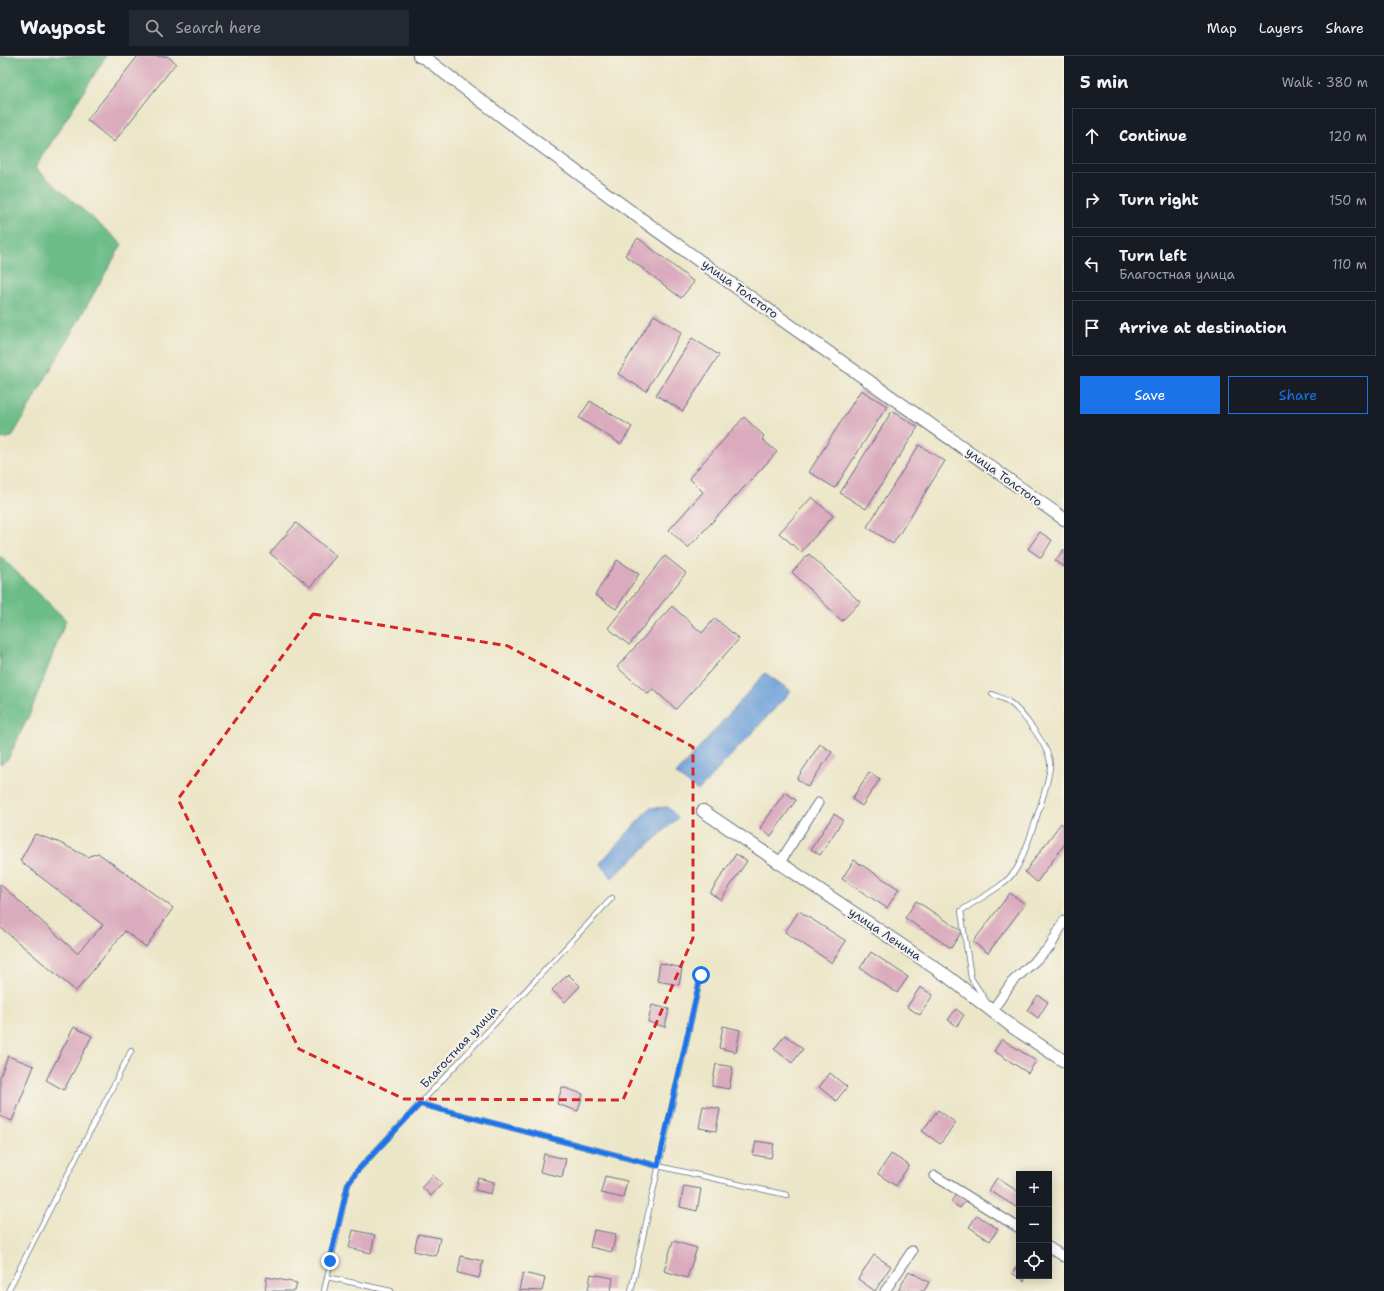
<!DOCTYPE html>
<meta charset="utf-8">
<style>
body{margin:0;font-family:"Shantell Sans",sans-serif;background:#242831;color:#f1f3f6}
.controls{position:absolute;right:12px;bottom:12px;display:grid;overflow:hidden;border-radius:0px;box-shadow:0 2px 10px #0003}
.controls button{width:36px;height:36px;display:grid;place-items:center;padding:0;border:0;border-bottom:1px solid #363941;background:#171b24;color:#f1f3f6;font:20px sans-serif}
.stop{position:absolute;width:12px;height:12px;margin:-9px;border:3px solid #1a73e8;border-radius:50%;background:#fff}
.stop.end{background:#1a73e8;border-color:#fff;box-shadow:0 1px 4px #0008}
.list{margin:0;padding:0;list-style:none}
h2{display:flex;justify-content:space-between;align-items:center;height:52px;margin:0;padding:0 16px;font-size:17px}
h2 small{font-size:13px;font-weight:400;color:#9ea1a6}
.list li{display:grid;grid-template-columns:26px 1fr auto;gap:12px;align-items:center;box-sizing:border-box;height:56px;margin:0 8px 8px;padding:0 8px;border:1px solid #363941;border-radius:0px}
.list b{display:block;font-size:15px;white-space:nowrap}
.list p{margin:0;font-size:13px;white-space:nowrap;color:#9ea1a6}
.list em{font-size:13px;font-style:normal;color:#9ea1a6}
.actions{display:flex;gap:8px;padding:12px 16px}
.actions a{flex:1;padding:9px 0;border:1px solid #1a73e8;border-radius:0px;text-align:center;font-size:14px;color:#1a73e8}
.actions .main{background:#1a73e8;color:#fff}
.icon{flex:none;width:22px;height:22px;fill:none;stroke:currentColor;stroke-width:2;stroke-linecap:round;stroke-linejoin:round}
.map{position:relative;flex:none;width:1064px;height:1235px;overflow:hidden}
header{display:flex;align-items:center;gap:24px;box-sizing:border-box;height:56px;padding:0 20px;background:#171b24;border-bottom:1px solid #363941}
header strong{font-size:19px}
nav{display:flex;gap:22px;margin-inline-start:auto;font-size:14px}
.search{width:280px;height:36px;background:#242831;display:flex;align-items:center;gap:10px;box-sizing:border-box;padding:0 14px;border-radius:0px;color:#9ea1a6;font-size:15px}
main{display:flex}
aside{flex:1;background:#171b24}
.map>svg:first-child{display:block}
.forest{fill:#6cbc87;stroke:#447672}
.water{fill:#6ea0d9;stroke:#44689c}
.building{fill:#daaabd}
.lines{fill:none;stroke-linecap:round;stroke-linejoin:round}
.service-casing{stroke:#646f83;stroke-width:6}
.minor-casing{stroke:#646f83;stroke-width:11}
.tertiary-casing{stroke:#646f83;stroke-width:14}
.service{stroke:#fff;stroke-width:4.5}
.minor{stroke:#fff;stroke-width:9}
.tertiary{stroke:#fff;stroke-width:12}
.route{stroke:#1a73e8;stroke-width:5}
.marked{fill:none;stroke:#d62828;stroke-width:3;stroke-dasharray:8 5;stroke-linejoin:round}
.labels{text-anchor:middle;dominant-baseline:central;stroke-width:4;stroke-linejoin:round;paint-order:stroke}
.street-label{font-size:12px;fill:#1b2f5e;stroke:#f7f3e8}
</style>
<header>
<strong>Waypost</strong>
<div class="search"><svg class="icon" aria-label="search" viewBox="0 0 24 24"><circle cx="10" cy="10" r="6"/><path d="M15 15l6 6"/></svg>Search here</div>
<nav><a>Map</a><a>Layers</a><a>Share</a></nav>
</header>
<main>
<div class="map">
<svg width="1064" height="1235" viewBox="0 0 1064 1235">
<rect width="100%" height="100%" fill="#f7f3e8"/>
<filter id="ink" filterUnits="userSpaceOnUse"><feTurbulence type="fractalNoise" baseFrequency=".025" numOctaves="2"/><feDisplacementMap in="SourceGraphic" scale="8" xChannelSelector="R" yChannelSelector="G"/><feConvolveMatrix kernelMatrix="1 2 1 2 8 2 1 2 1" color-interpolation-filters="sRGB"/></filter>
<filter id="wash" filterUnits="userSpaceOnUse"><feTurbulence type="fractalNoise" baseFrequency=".012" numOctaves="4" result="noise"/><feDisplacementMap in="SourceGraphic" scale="16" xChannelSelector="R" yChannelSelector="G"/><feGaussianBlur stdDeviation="0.9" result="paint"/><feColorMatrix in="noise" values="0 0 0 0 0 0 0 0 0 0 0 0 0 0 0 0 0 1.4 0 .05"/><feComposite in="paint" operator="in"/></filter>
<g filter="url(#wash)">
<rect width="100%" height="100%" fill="#ece6c8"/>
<g class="forest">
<polygon points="0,0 106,0 35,112 122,188 12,381 0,383"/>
<polygon points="0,500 66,564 31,655 8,703 0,708"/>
</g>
<g class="water">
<polygon points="765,617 791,635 698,735 676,718"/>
<polygon points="668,751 678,762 612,822 600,807 650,752"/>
</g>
<g id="blocks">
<g class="building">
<polygon points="138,0 167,0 176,7 114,86 87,64"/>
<polygon points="638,182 694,226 681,242 625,199"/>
<polygon points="654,259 682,276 646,335 618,318"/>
<polygon points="692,282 719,299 683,355 656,339"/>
<polygon points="861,334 887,350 835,432 809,416"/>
<polygon points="590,345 632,371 621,388 579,362"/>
<polygon points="892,355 918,371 866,453 840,437"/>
<polygon points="744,361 764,380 762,383 777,396 688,492 669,474 703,436 689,422"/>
<polygon points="919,389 945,405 893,488 867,471"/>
<polygon points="812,441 833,460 801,496 779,477"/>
<polygon points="296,467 336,500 310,531 270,497"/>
<polygon points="1040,476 1052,484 1041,502 1028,493"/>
<polygon points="1064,493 1064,511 1055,505"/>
<polygon points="809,498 860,546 842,565 792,516"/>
<polygon points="665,500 686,517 629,589 608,572"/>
<polygon points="617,504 639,518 616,553 595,539"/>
<polygon points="672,550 702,577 715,562 739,583 676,653 653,633 648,638 617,611"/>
<polygon points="820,688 832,696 808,731 797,723"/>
<polygon points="869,716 880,723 862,750 852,743"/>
<polygon points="785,736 796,744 771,780 760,772"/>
<polygon points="834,758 843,764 820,799 811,793"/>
<polygon points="1061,767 1064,770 1064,789 1037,826 1025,816"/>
<polygon points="35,778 58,786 88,801 98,797 173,852 146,891 125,875 76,935 0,871 0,828 77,897 103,869 20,805"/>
<polygon points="736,798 747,805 721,844 710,837"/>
<polygon points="854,804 899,833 887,852 842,823"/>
<polygon points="1010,837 1025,848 988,897 973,886"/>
<polygon points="916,845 962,875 951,892 905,862"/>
<polygon points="799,855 846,885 832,907 785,876"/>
<polygon points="871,896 908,921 897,937 860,912"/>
<polygon points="660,907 682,912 679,929 657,925"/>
<polygon points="568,918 580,930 565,946 552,934"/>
<polygon points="920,931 933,939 920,959 907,951"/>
<polygon points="1038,939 1048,946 1038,962 1027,954"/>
<polygon points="652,949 669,953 665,971 648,966"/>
<polygon points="956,953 964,959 957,970 948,964"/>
<polygon points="723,970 740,974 736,996 719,992"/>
<polygon points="74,971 92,980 64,1034 46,1024"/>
<polygon points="785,979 803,993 792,1007 774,993"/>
<polygon points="1002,983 1036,1005 1028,1017 994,995"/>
<polygon points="8,1000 34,1010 12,1065 0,1060 0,1021"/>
<polygon points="716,1008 733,1011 729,1033 712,1030"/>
<polygon points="830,1017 847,1031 836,1045 819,1031"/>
<polygon points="562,1031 583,1038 578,1055 557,1048"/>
<polygon points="703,1050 720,1053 716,1075 699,1072"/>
<polygon points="938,1054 956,1067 940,1088 922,1075"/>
<polygon points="756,1085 774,1088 771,1102 753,1099"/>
<polygon points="544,1098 566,1103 562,1121 540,1116"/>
<polygon points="891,1098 909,1109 896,1130 878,1118"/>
<polygon points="433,1119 442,1128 431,1140 422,1131"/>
<polygon points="605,1120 627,1125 623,1142 601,1137"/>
<polygon points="478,1122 494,1126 491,1138 475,1134"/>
<polygon points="997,1122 1019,1136 1019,1153 989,1134"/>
<polygon points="684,1130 701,1133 697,1155 680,1151"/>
<polygon points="956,1138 966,1144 960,1152 951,1146"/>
<polygon points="977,1159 998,1173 990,1185 969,1171"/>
<polygon points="353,1174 375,1179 371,1197 349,1192"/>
<polygon points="594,1174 616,1178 612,1196 590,1191"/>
<polygon points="418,1178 440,1182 436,1200 414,1195"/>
<polygon points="673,1185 697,1192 687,1222 664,1215"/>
<polygon points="874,1199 891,1210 875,1235 858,1223"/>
<polygon points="461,1200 483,1205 479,1222 458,1217"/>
<polygon points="1019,1207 1019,1220 1027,1220 1024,1225 1012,1217"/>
<polygon points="909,1215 929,1226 924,1235 898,1235"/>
<polygon points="523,1217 545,1222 542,1235 519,1234"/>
<polygon points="591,1218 613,1222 611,1235 588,1235"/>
<polygon points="267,1221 297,1227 295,1235 265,1235"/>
</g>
</g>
</g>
<g filter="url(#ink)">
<use href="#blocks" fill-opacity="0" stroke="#646f83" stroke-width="1"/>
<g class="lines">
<g class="service-casing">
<g id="service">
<path d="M986,945L971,922L961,855C976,844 1004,831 1015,815C1024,803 1052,720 1050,706C1048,690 1022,655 1009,646C1005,643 998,641 992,638"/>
<polyline points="420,1048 658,1110 787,1139"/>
<polyline points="327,1221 391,1235"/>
<polyline points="8,1235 131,995"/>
<polyline points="324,1235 348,1128 357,1115 612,842"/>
<polyline points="631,1235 701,919"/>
</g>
</g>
<g class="minor-casing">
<g id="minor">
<polyline points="780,806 818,747"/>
<polyline points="992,955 1012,926 1050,891 1064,865"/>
<polyline points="935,1120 1019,1172"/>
<polyline points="1049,1191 1064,1201"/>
<polyline points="885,1235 912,1195"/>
</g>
</g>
<g class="tertiary-casing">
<g id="tertiary">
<path d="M419,0L425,2C633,162 850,311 1064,463"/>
<polyline points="703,755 947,920 1014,972 1064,1005"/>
</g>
</g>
<use href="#service" class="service"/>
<use href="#minor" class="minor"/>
<use href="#tertiary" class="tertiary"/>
</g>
</g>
<g class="lines" filter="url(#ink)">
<polyline class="route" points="330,1205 348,1128 357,1115 420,1048 658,1110 701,919"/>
</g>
<path class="marked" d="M313,558L508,590L693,691V882L623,1044L404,1043L299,993L178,743Z"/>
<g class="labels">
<g class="street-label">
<text transform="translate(740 233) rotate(36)">улица Толстого</text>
<text transform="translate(1004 421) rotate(36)">улица Толстого</text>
<text transform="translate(885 878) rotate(34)">улица Ленина</text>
<text transform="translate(459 991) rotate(-47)">Благостная улица</text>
</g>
</g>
</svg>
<div class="controls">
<button>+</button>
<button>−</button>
<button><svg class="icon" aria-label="locate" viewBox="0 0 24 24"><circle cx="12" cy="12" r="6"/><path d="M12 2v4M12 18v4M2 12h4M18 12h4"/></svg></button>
</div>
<div class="stop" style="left:701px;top:919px"></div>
<div class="stop end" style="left:330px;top:1205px"></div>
</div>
<aside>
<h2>5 min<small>Walk · 380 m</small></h2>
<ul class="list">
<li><svg class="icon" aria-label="ahead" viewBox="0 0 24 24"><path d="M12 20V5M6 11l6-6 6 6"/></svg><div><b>Continue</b></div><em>120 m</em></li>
<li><svg class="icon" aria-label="right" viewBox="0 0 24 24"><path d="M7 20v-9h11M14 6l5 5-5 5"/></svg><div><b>Turn right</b></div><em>150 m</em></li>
<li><svg class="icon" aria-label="left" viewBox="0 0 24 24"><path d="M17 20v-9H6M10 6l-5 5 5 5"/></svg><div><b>Turn left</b><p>Благостная улица</p></div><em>110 m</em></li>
<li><svg class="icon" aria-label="arrive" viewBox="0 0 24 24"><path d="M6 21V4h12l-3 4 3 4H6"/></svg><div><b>Arrive at destination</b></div></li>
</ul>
<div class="actions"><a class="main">Save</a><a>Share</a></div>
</aside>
</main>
